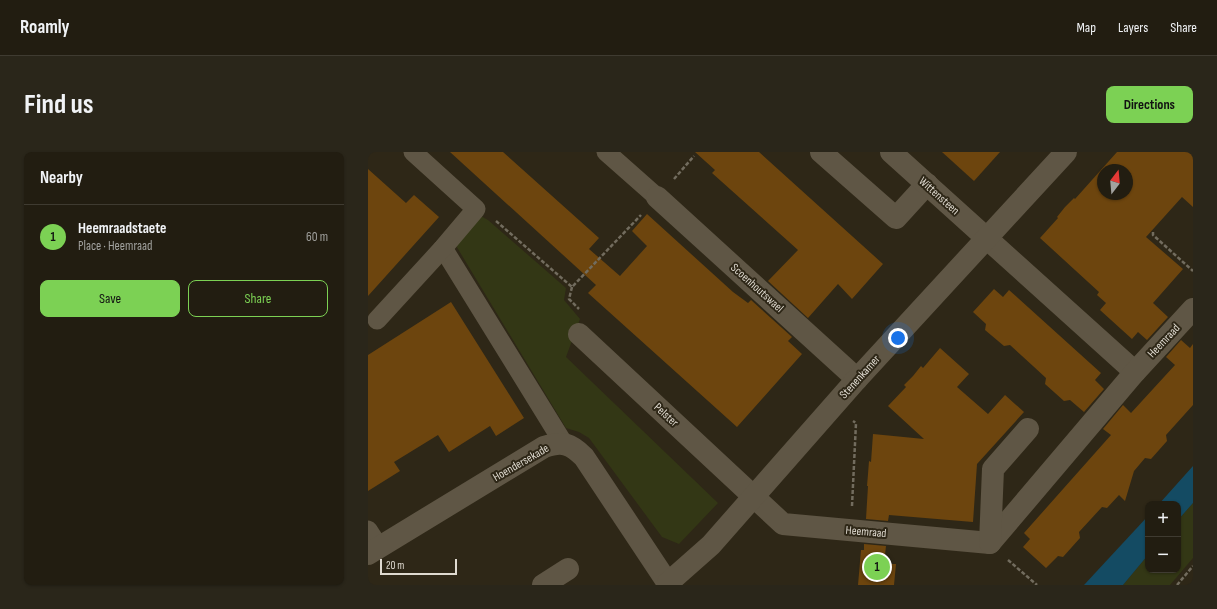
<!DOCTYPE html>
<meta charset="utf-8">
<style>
body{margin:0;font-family:"Sofia Sans Condensed",sans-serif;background:#2a261a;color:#f1f3f6}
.controls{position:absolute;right:12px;bottom:12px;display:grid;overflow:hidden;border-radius:8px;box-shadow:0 1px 3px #0004}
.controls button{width:36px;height:36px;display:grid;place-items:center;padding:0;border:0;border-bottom:1px solid #3f3b31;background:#221d11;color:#f1f3f6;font:20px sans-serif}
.compass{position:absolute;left:729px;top:12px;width:36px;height:36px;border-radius:50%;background:#221d11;box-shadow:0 1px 3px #0004;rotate:16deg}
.scale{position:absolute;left:12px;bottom:10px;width:77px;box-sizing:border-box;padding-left:4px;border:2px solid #dfdad0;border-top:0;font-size:11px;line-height:14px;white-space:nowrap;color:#dfdad0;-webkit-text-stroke:3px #2e2717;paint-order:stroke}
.you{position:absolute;left:530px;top:186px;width:14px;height:14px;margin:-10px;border:3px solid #fff;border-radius:50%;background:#1a73e8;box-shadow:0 0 0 6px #1a73e833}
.badge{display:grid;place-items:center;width:26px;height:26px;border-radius:50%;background:#7cd154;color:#111;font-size:13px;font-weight:700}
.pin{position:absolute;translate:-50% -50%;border:2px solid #fff;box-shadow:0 1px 4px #0006}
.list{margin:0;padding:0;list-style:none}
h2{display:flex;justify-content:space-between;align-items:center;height:52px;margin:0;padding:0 16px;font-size:17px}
h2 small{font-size:13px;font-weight:400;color:#a2a29f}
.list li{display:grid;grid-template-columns:26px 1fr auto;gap:12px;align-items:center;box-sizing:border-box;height:64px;padding:0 16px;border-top:1px solid #3f3b31}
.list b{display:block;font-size:15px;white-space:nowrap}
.list p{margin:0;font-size:13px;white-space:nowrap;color:#a2a29f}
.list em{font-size:13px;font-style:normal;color:#a2a29f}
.actions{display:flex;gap:8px;padding:12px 16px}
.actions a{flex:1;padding:9px 0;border:1px solid #7cd154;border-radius:8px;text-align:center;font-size:14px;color:#7cd154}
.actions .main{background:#7cd154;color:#111}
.map{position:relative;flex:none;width:825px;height:433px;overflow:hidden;border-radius:8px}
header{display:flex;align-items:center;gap:24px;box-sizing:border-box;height:56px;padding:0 20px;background:#221d11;border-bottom:1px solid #3f3b31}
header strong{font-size:19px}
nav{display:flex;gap:22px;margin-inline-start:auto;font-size:14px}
.intro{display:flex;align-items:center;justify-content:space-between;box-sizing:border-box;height:96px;padding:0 24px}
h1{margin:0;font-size:28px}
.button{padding:10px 18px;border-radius:8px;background:#7cd154;color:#111;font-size:14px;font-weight:700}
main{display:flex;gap:24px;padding:0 24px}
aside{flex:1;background:#221d11;border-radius:8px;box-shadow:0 1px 3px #0004}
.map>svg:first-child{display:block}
.green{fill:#333715}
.water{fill:#144b63}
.building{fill:#6d450e;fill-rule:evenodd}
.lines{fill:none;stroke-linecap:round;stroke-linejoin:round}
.path{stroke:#726c5e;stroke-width:2.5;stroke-dasharray:4 2;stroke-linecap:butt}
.pedestrian{stroke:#5f5645;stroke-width:19}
.minor{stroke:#5f5645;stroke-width:22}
.labels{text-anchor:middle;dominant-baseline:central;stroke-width:4;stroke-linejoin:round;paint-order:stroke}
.street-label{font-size:12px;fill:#dfdad0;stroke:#2e2717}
</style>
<header>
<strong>Roamly</strong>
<nav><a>Map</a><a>Layers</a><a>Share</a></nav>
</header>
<div class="intro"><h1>Find us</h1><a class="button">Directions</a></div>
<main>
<aside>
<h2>Nearby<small></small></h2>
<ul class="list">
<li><span class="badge">1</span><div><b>Heemraadstaete</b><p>Place · Heemraad</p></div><em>60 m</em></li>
</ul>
<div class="actions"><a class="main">Save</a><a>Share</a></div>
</aside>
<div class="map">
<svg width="825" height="433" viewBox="0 0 825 433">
<rect width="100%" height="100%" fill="#2e2717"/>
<g class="green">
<polygon points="109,62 120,68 198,136 196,148 212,167 198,205 350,351 311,392 294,385 221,286 211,280 198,276 87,92"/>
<polygon points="825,351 825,406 802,433 755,433 780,403 780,418 810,418 810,368"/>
</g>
<g class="water">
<polygon points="825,314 825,351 810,368 810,352 791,352"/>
<polygon points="780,364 780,403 755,433 716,433"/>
</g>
<g class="building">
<polygon points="82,0 135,0 231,86 221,97 252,124 279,94 264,79 279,62 365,140 380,151 383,148 424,185 420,189 434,202 369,275 220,141 228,133"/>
<polygon points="327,0 391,0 515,112 484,147 470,132 440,166 400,129 430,98 344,21 347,18"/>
<polygon points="574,0 632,0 606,29"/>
<path d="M749,0H825V55L814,45L778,85L815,117L785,151L800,165L779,188L770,180L764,187L732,158L738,151L729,143L731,140L672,86L690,66L689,65L697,55L706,46L707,47ZM735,18H759V42H735Z"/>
<polygon points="0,17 38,51 46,43 71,65 0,144"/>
<polygon points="626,137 635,145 641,138 733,221 727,228 736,237 716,260 702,248 696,249 677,232 678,226 665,214 642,193 636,194 617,178 618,172 605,160"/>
<polygon points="83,150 156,266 128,284 122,274 81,300 70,283 26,310 32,319 0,339 0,203"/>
<polygon points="813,188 822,196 825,192 825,253 798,283 799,289 783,307 777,306 766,319 757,349 751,343 739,356 734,355 711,380 712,386 695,405 690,404 678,416 655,395 662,387 656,381 743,283 735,277 755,253 763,261 807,213 798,205"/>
<polygon points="572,196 601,222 589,235 620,262 637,243 656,260 609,312 605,370 521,363 520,369 498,367 500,334 499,334 500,322 501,309 503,310 505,282 556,287 520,254 538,235 536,233 545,224 553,214 555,216"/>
<polygon points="496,392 518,394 516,412 528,412 526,433 490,433 493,398 496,398"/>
</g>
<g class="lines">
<g class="path">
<polyline points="306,27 326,4"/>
<polyline points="128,69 204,135 273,63"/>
<polyline points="785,80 785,83 825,119"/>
<polyline points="204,135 201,147 211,157"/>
<polyline points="484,354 488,271 485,269"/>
<polyline points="640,408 669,433"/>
<polyline points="809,433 825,414"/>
</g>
<g class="pedestrian">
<polyline points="238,0 289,45"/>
<polyline points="75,96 196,292"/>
<polyline points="9,168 75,96 108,57 45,0"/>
<polyline points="0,378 11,395"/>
</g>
<g class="minor">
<polyline points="453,0 528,66 559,32"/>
<polyline points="523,0 767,220"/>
<polyline points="289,45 489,227"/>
<polyline points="211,182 415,372 622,391 767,220 825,157"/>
<polyline points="622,391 625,317 660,277"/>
<path d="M0,402L176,295C194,289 202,291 216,305L301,433"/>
<polyline points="300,431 343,393 489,227 698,0"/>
<polyline points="175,433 200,417"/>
</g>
</g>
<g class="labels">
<g class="street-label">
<text transform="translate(571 44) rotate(42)">Wittensteen</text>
<text transform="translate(389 136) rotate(42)">Scoenhoutswael</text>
<text transform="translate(796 189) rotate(-47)">Heemraad</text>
<text transform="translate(492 225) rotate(-48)">Stenenkamer</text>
<text transform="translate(298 263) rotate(43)">Pelster</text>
<text transform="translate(153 311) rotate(-30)">Hoendersekade</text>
<text transform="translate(498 380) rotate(5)">Heemraad</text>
</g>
</g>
</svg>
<div class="controls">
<button>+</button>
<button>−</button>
</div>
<svg class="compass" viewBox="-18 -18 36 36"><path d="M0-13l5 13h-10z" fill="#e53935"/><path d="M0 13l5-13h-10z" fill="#a2a29f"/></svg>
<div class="scale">20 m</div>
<div class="you"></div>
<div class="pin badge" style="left:509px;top:415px">1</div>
</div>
</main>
